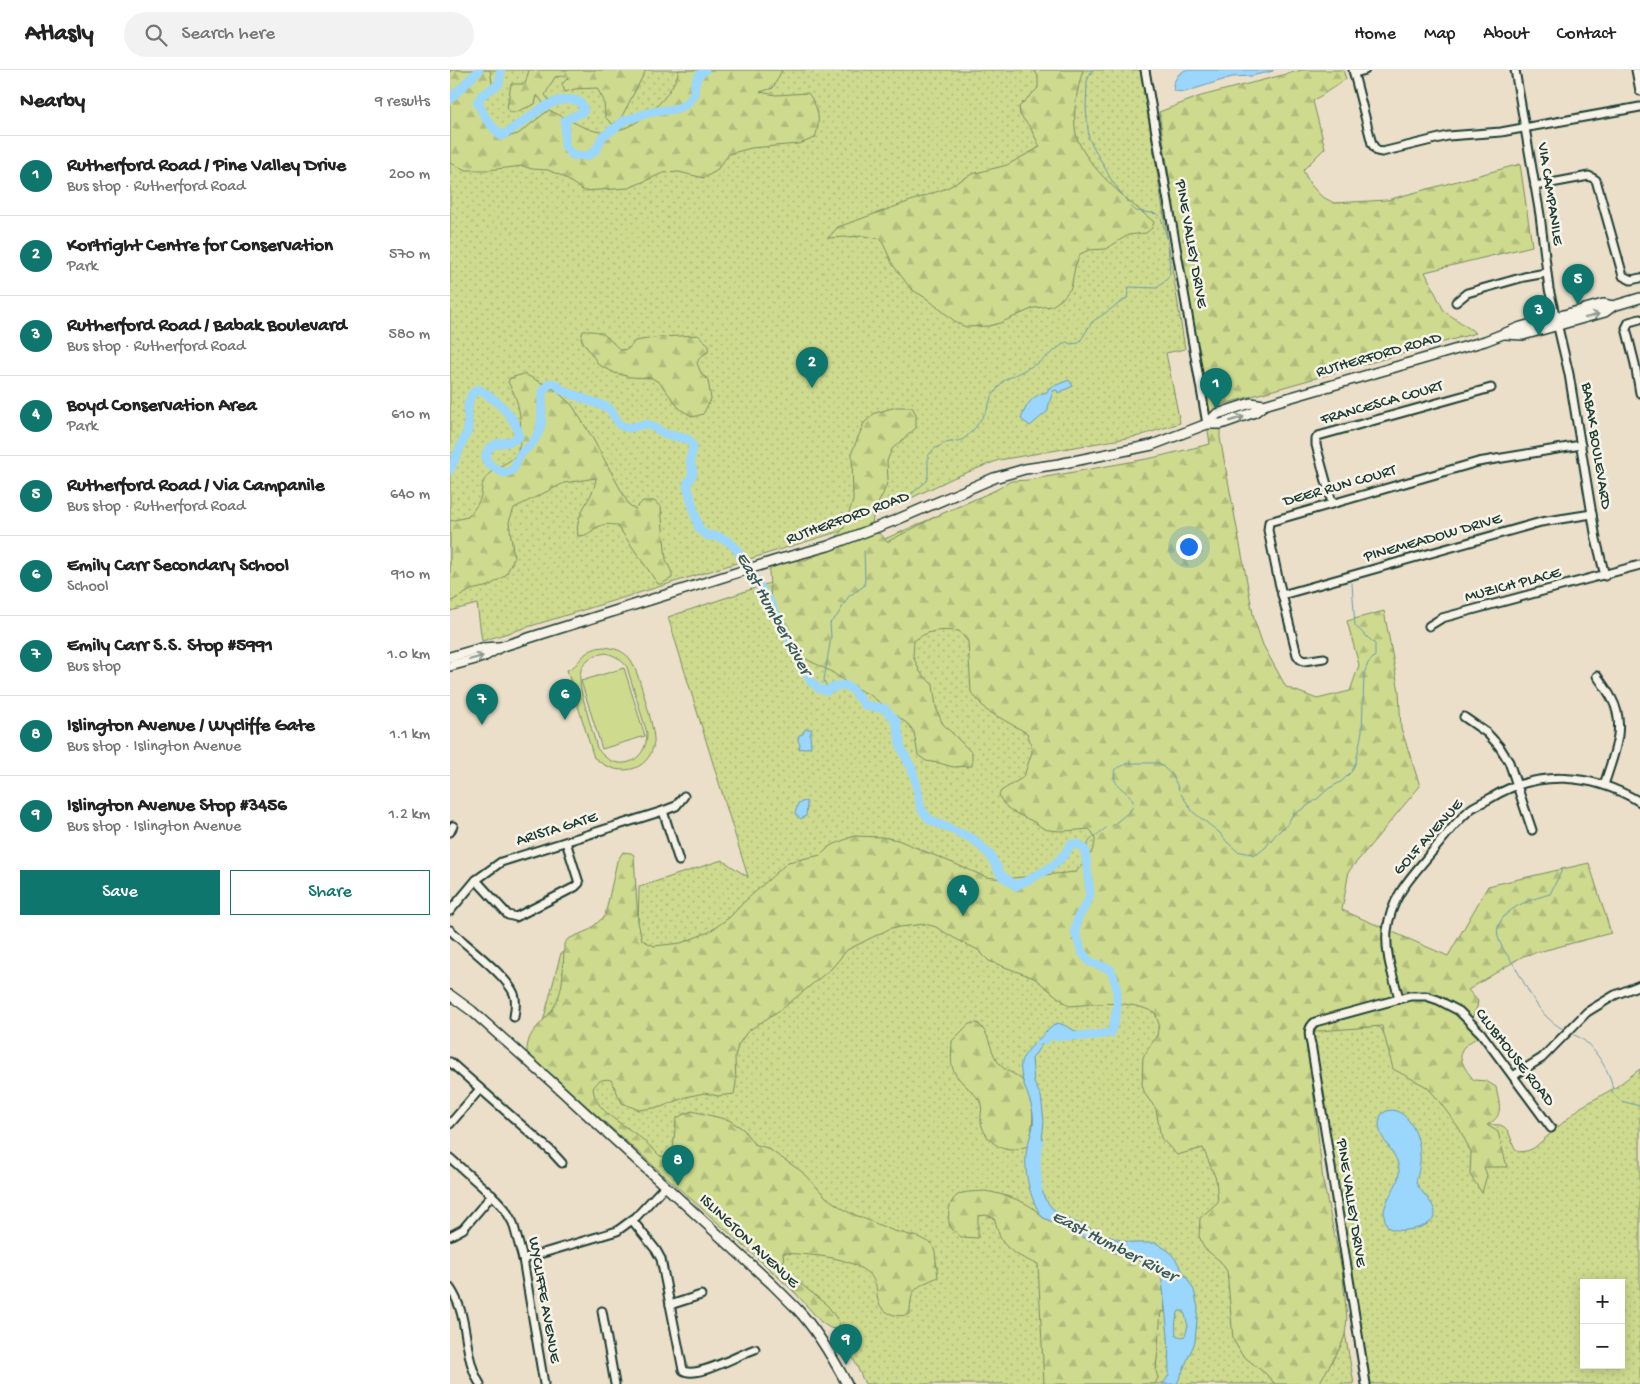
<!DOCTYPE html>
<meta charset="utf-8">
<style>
body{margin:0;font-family:"Gochi Hand",sans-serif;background:#f2f2f2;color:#222}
.controls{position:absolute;right:15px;bottom:15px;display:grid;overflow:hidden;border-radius:0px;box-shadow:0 2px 12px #0003}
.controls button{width:45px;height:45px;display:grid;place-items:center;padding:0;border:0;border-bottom:1px solid #e0e0e0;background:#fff;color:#222;font:25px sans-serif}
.you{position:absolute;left:738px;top:476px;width:18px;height:18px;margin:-12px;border:4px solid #fff;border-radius:50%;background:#1a73e8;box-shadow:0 0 0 8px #1a73e833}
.badge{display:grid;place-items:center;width:32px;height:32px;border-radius:50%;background:#0f766e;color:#fff;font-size:16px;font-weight:700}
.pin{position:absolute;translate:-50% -41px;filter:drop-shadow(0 1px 2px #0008)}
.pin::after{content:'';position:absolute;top:26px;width:18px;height:15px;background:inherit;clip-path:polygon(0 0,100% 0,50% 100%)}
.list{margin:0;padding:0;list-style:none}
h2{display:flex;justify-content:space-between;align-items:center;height:65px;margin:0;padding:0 20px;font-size:21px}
h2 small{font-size:16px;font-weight:400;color:#767676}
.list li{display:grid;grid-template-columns:32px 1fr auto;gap:15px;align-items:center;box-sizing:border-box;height:80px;padding:0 20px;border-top:1px solid #e0e0e0}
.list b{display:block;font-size:19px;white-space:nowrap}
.list p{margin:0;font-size:16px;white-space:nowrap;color:#767676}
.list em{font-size:16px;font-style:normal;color:#767676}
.actions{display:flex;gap:10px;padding:15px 20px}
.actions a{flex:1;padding:11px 0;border:1px solid #0f766e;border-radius:0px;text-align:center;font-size:18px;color:#0f766e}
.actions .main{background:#0f766e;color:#fff}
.icon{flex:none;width:28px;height:28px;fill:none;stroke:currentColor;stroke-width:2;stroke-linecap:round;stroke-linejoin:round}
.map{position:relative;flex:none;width:1190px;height:1314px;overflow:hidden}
header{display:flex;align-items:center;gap:30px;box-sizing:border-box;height:70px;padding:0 25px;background:#fff;border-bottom:1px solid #e0e0e0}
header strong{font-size:24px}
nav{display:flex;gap:28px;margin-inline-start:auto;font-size:18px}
.search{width:350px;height:45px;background:#f2f2f2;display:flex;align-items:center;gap:12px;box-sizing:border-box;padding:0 18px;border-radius:28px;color:#767676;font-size:19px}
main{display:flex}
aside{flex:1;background:#fff}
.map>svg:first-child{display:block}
.grass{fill:url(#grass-dots);stroke:#768c61;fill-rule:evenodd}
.forest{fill:url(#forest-firs);stroke:#768c61}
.pitch{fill:#ceda8e;stroke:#768c61;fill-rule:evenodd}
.water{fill:#9bd6fc;stroke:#6999ac;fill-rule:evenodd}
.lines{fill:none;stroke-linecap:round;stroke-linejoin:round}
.stream{stroke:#6999ac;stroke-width:1}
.river{stroke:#9bd6fc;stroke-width:9}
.minor-casing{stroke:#1f3d34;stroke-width:11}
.major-casing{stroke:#1f3d34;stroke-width:12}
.minor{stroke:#f7f3e8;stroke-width:7}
.major{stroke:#f7f3e8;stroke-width:9}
.oneway{stroke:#8b988e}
.labels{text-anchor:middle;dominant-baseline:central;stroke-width:5;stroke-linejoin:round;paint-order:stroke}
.street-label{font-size:16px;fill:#1f3d34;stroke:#f7f3e8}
.water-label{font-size:18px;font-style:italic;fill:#385c5c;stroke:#f7f3e8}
</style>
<header>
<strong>Atlasly</strong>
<div class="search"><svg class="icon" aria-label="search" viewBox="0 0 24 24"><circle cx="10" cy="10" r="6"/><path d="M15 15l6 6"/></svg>Search here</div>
<nav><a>Home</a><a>Map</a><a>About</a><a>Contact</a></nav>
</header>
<main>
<aside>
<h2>Nearby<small>9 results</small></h2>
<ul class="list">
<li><span class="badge">1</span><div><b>Rutherford Road / Pine Valley Drive</b><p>Bus stop · Rutherford Road</p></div><em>200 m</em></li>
<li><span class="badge">2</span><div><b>Kortright Centre for Conservation</b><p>Park</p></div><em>570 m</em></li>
<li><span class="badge">3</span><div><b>Rutherford Road / Babak Boulevard</b><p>Bus stop · Rutherford Road</p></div><em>580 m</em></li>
<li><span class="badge">4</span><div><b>Boyd Conservation Area</b><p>Park</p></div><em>610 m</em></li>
<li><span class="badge">5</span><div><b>Rutherford Road / Via Campanile</b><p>Bus stop · Rutherford Road</p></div><em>640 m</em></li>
<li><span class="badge">6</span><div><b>Emily Carr Secondary School</b><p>School</p></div><em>910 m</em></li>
<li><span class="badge">7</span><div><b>Emily Carr S.S. Stop #5991</b><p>Bus stop</p></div><em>1.0 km</em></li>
<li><span class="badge">8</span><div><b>Islington Avenue / Wycliffe Gate</b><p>Bus stop · Islington Avenue</p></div><em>1.1 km</em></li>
<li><span class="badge">9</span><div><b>Islington Avenue Stop #3456</b><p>Bus stop · Islington Avenue</p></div><em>1.2 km</em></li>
</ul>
<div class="actions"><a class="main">Save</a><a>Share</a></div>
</aside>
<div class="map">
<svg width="1190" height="1314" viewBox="0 0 1190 1314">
<defs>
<pattern id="grass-dots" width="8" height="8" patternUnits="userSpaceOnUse" patternTransform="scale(1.25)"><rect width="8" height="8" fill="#ceda8e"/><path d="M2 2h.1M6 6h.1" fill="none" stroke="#b0bc7b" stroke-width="1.8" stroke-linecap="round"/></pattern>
<pattern id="forest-firs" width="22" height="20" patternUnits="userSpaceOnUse" patternTransform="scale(1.25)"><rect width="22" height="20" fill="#ceda8e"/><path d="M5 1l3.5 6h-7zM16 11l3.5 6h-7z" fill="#b0bc7b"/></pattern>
</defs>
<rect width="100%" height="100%" fill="#ebdfc9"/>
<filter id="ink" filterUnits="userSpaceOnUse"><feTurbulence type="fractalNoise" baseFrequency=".02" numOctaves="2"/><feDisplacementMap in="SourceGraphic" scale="10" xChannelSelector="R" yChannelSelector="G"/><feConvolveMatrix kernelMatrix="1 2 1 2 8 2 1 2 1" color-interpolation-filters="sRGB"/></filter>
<g filter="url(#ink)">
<g class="grass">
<polygon points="0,0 691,0 735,279 716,283 730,353 689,366 549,390 503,408 394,460 32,571 27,534 0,541"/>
<polygon points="740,384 904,1314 415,1314 394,1268 85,982 111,883 188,852 189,817 272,790 298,807 218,547 380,493 560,414"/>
<path d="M921,948L956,986L1033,1054C1039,1056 1044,1054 1050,1055C1062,1058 1060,1075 1068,1082L1077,1081L1084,1078L1131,1037L1166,1017L1190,999V1314H919L857,978L867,959ZM1134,1213H1171V1295H1134Z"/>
</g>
<g class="forest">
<path d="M0,0H40L42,13L27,32L49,69L68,64L99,40C114,47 130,57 145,61C179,69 221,31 229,0H332L323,18L310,22L326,25L358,23C369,38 371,50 365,68L349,74L301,78L279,84L266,101L254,108L229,102L213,103L179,118L134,121L112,106L98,100L82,99L73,96L38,100H16L0,93Z"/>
<polygon points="79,0 196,0 170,50 162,54 155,47 154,31 147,18 125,19 115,22 112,14 118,8 111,6 105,7 95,25 99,30 94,34 87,25 85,34 66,42 60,42 57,38 61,14 75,14"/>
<path d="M584,0H633C627,19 622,45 626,64C633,95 681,133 704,152L702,158L696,163L678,165L656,179L639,180L630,184L625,197L621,218L612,229L602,236L584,238L550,253L539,256L516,257L507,253L476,228L461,219L443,195L431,169L414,166L378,168L388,157L497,118L522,104L557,95L590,77L580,57L570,45L569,37L588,18V6Z"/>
<path d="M852,0H893L896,9L863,31L875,78L853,100L860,114L871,126L884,133L937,130L1070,94L1082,176L975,202L994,241L1026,263L770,335V368L804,549L813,575L836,617L867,629L900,621L909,595L897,551L934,541L949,621L951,658L970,716L899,801L892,840L998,886L1038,816L1139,793L1161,863L1073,886L1018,920L1028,931L1027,937L1021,950L1030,966C1025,969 1017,973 1013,978C1006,988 1018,1003 1024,1010L1036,1011L1046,1017C1049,1034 1055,1046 1037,1055L1048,1062L1057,1097H1034L1037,1105L1032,1123L1020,1105L1021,1082L1009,1058L985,1026L977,1017L943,999L932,956L857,962L873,1111L892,1200L897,1248L895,1265L890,1278L871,1310V1314H825L816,1304L792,1285L783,1269L777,1201L770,1191L754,1178L749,1166L750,1148L768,1132L766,1109L753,1078L727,1085L711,1068L706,1039L695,1024L692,1015L693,987L707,965L709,954L705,943C679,929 648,934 619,936L584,908L539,891L528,880L504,868L486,857L475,854L441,858L397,880L382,898L333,938L298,961L288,975L285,987L286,1013L284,1024L268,1026L254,1023L236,1027L211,1037L189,1040L172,1033L161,1010C152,1008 148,1011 143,1018C145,1041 170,1052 187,1065C195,1071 203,1079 210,1086L221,1087L223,1080L226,1049L232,1045L242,1041L279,1050L293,1059L304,1074L317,1078L351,1101L377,1128L398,1142L444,1161L468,1167L482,1174L485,1182L488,1207C466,1217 460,1218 460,1244C451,1248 435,1245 430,1235C423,1222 432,1213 415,1201C394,1185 358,1185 333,1183L334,1195L345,1209L378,1236L389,1252L390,1260L380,1258L371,1252L342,1219L77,983C76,959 95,954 105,935C115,917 113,894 114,874L118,869L139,860L155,846L167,791L173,782L181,783L184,785L188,852L192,870L204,876L231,873L259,862L280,847L293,833L338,792L371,785L380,776L404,766L432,767L448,770L536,807L552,809L626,802C635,791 655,772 639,759C627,760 612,762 599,760C591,759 589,754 582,751C568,744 555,741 549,725L551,721L572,708L575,703L582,682L581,674L577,663L536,640L521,622L518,572L509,561C490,560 480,559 464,571L463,586L470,602L483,615L486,637L492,653L522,683V696L503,697L489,693L476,691L468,685L464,662L459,655L420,625L401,616L382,602L346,584L340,575L321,532L319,501L325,491L355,490L367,485L375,480L393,459L403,431L402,382L414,353L425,343L446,337H462L466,344V358L442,379L437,391L438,410L433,424L424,441L422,454L424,463L431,464L437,472L489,445L546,420L561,411L579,410L702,388L760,374L709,42L751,26Z"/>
<path d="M133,261C154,260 156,266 170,280L178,279L185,271L210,267L248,265L259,275L258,282L250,287L247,293L251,303L258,310L261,329L253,344L243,347L230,339L210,313L202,308L180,307L165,303L149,295L131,269Z"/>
<path d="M74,304L104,319L122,335L142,367L179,435L185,439L193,431H204L211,437L216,490L222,503V508L211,514H208L167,455C161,455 156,453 150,456C140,460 140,466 128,466C124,441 144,430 146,408L114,413L64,438L59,452L64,488L56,505L39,516L21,520L0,532V451L18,447C21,442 27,437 29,431C33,424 30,416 35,409C43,396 56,396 65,386C74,375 71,342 66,329C64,323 61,317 58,312L60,308Z"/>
<path d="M528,953C540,965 538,973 545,987C553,1002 560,1000 571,1009C574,1011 575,1016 577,1019C585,1039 584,1056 578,1076C573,1077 568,1080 563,1080C548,1081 533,1066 531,1052C530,1043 534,1039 529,1030C526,1025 521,1021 516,1016C499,1000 501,995 502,971L519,954Z"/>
<path d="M535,1121C553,1124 582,1132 592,1147L668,1184L700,1194L709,1200L712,1209L715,1242L711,1241L706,1301L708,1308L705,1314H594L588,1194C577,1191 558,1181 552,1171C548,1165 547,1155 544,1148L536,1145L528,1146V1168L511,1167L500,1157C497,1147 498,1129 510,1124C517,1121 527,1122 535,1121Z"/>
</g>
<g class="pitch">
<path d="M153,577C164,578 173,580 180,589C187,596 206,663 204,673C199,703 166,708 145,688H144L117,600C132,595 129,580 153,577ZM156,583C166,586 171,589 177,597L197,663C197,695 164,704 147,678C143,665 140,652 136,639C129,614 121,588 156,583Z"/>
<polygon points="174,598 195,666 152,679 131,611"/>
</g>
<g class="water">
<polygon points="735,0 823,0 823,1 801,6 782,7 735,22 724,21 723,14 728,5"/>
<path d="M619,310L623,316L608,323L607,320L603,321C601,329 598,334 598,341L580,356L571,349C576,335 582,325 597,322L599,318Z"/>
<polygon points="355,659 362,659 360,665 361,677 349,679 350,674 348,671 349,665 353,664"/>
<polygon points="356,731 357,734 356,746 351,749 345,744 348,733"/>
<path d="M607,953C618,955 626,963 637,966L627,970H622L611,965H604L592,974L582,989L584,1013L591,1026L594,1051L592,1070L585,1090L586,1104L595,1129L602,1138L613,1147L666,1169L684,1173H706L719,1181L726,1190L744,1220L748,1238L745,1272L727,1314H713L719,1305L718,1266L712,1209L709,1200L699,1194L668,1184L592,1147C579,1127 573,1100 577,1077C580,1066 585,1056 583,1044C581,1027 568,1008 571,992C573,983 598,959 607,953ZM729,1241H734L738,1256L735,1266L731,1267L726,1265C725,1256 725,1249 729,1241Z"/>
<path d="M942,1040C960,1042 970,1068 970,1084C971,1094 968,1103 966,1112C970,1122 983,1131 985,1142C987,1158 950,1164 939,1158C923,1136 951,1119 949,1100C947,1077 922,1068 931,1045L936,1041Z"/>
</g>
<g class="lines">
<g class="stream">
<polyline points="454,430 477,411 478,408 478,386 484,379 495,373 512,370 516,367 525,358 537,340 541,328 553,311 588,293 616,272 621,274 629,273 642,252 677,228 679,217 707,218 717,209 720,204 718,172 711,147 708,144 686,141 679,134 662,111 639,69 636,39 637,11 642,0"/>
<polyline points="378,620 374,610 381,567 380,553 387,546 399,526 414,516 415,509 414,481"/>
<polyline points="731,724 743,742 770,763 777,772 787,781 806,785 815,778 826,764 837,755 842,746 866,730 878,719 892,711 902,701 906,692 912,661 914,604 918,593 925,586 925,574 905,556 902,513"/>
<path d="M683,732C679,718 660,719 665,699L679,693H709L723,706L729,720"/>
<polyline points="662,756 680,741 683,737"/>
<polyline points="635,780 640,770 656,758"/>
<path d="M1113,959C1088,946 1079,920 1065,897C1058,884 1041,868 1050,852C1060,835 1083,829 1100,824L1113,798"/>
<path d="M1121,964C1125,965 1129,967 1132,969C1144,977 1166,1009 1162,1023L1171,1031L1190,1036"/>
</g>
<g class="river">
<path d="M51,0L49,14L32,25L27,32L37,50L51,66C67,58 79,46 94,37C104,31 132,22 134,41C128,46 121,46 115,51V76L122,85L138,86L147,79L152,67L176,50L202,42L225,39L235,35L244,25C244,14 246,6 255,0"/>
<polyline points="0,29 29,0"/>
<path d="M0,400L18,360V337L21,325L28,319C45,328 67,347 69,367C61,373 56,372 47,374C37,377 32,387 40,395C44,398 50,401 54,403C69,400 63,394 71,384C74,380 79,377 82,373C97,356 89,340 93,320L100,313L108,315L111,320L159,338L170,355L175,357L180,358L194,354L200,355L215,364L238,369L243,376L240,391L243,403L237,415L249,459L258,466H266L278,471L285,477L322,536L361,612L370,619L377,621C399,608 401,619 415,635L435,639L446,651L451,678L462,699L466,713L471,739L480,750L523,769L540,785L551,805L566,816C589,804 608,798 621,774H628L635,780L640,824L637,833L628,847L625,862L632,882L640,892L660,899C671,919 668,942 661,963L637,966H600L595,970"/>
<polyline points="588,1121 586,1089 589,1072"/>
</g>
<g class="minor-casing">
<g id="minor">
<polyline points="695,0 757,354"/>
<polyline points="903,0 922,74 927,81 932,82 998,66 1051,62 1190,37"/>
<polyline points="1065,0 1090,145 1099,219 1119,304 1146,469 1155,506"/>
<polyline points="1186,0 1190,21"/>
<polyline points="904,3 915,0"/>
<polyline points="1085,116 1139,106 1146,110 1173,206 1181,210 1190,208"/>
<polyline points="1006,232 1017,223 1074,207 1096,203"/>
<polyline points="1190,249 1179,252 1176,258 1185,294 1190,323"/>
<polyline points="882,433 866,375 866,369 868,366 1041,318"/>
<polyline points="832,525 1091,452 1142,444"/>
<polyline points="979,556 992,548 1190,495"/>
<polyline points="874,588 854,591 850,589 847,585 828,508 818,460 819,452 1028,392 1131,375"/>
<path d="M1147,606C1152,613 1158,621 1162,629C1177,657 1163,686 1154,715"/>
<polyline points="1014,647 1037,663 1049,676 1059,692 1082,760"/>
<polyline points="213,741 229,791"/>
<polyline points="0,762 3,756"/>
<polyline points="26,810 58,845 66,847 125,817 129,813 116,772"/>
<polyline points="0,841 26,810 51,792 213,741 226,736 234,726"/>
<path d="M0,860C16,875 57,906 64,924C67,931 65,939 64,947"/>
<path d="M949,928C943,906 935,885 937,861C941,827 960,808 981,783C994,768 1006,751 1022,738C1027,735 1033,732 1039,729C1087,699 1142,703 1190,732"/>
<polyline points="0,992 101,1081 112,1093"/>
<polyline points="1063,1006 1092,988 1137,942 1165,925 1190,915"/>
<polyline points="0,1054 30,1019"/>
<polyline points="0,1088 46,1129 55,1139 63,1153 73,1189 94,1314"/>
<path d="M182,1150L206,1180L211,1189L233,1300C245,1310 290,1284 305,1279"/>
<polyline points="0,1166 13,1159 42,1125"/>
<polyline points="73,1189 167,1161 186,1147 215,1116"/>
<path d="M0,1218C20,1246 12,1285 30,1314"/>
<polyline points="220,1235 251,1225"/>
<polyline points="152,1241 165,1314"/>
<path d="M916,1314L861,974C859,966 857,958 865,952L960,926H976L988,930L1009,941L1031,963L1101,1058"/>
</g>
</g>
<g class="major-casing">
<g id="major">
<polyline points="1055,264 1073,265 1155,242 1163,236 1190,228"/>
<polyline points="757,354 767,344 801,333 814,335 1035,271 1071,257 1153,234 1163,236"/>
<polyline points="0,587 32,578 48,577"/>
<polyline points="0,596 33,587 50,577 327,490 378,476 446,450 544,408 575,399 609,394 702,375 757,354 771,354 805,342 814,335"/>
<path d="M0,925L22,941L104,1014L322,1214C330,1222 338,1230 347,1239C367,1260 383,1288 397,1314"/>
</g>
</g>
<use href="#minor" class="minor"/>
<use href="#major" class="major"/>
</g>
<defs><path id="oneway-shaft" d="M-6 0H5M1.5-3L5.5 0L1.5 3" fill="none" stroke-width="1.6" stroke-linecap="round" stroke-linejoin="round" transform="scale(1.25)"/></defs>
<g class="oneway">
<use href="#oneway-shaft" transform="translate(1142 246) rotate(-15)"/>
<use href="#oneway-shaft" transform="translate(787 349) rotate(-18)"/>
<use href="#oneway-shaft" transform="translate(26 588) rotate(-16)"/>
</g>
</g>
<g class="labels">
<g class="street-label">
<text transform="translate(1099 124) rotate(81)">VIA CAMPANILE</text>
<text transform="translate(740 174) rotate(80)">PINE VALLEY DRIVE</text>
<text transform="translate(929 286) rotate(-16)">RUTHERFORD ROAD</text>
<text transform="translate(932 334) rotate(-16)">FRANCESCA COURT</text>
<text transform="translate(1145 376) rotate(81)">BABAK BOULEVARD</text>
<text transform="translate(890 417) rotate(-16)">DEER RUN COURT</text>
<text transform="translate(398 449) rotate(-20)">RUTHERFORD ROAD</text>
<text transform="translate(983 469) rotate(-16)">PINEMEADOW DRIVE</text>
<text transform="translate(1063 516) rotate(-15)">MUZICH PLACE</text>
<text transform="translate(107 760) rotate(-17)">ARISTA GATE</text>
<text transform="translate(979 768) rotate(-48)">GOLF AVENUE</text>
<text transform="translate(1064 988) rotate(52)">CLUBHOUSE ROAD</text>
<text transform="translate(900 1133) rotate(81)">PINE VALLEY DRIVE</text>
<text transform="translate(298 1172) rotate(43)">ISLINGTON AVENUE</text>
<text transform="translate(93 1230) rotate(80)">WYCLIFFE AVENUE</text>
</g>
<g class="water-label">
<text transform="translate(323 544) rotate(61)">East Humber River</text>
<text transform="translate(664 1177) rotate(27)">East Humber River</text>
</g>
</g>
</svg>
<div class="controls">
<button>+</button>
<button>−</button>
</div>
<div class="you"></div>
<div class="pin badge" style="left:766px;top:339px">1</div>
<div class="pin badge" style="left:362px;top:318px">2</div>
<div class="pin badge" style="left:1089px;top:266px">3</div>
<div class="pin badge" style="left:513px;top:846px">4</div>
<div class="pin badge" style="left:1128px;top:235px">5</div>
<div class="pin badge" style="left:115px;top:650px">6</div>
<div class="pin badge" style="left:32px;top:655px">7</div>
<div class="pin badge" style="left:228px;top:1116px">8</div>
<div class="pin badge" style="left:396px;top:1295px">9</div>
</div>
</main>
